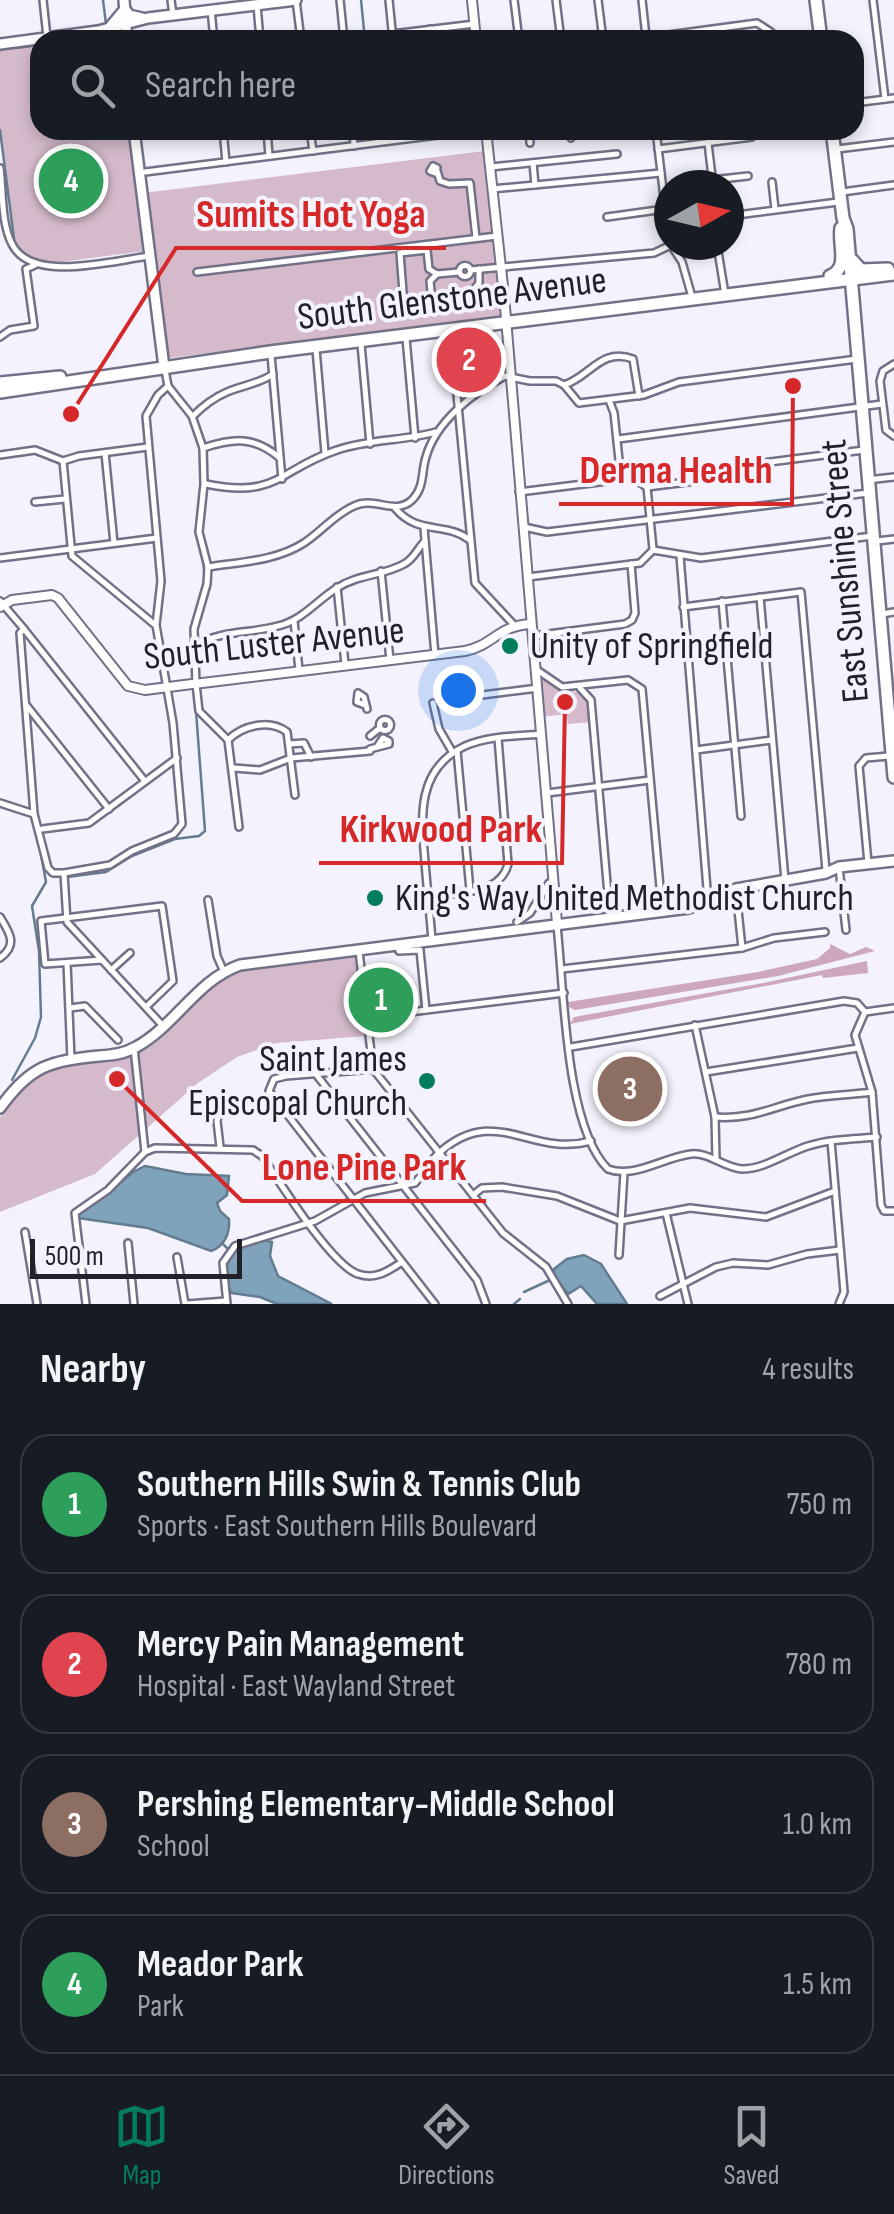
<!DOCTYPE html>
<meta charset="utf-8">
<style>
body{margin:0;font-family:"Sofia Sans Condensed",sans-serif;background:#20242c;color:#f1f3f6}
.compass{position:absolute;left:654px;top:170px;width:90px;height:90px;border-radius:50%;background:#171b24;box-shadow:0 5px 15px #0003;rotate:82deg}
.scale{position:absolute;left:30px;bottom:25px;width:212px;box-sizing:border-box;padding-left:10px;border:5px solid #22212a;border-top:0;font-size:28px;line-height:35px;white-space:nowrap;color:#22212a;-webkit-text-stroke:8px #f4f3fd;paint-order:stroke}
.you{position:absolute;left:458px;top:690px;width:35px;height:35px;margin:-25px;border:8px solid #fff;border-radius:50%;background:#1a73e8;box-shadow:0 0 0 15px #1a73e833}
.badge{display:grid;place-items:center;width:65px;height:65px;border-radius:50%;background:#037d5b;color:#fff;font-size:32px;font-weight:700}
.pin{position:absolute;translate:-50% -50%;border:5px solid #fff;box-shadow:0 2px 10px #0006}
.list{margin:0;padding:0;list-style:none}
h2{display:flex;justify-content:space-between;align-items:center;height:130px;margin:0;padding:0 40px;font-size:42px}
h2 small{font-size:32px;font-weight:400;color:#9ea1a6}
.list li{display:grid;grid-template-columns:65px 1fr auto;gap:30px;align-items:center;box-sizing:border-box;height:140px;margin:0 20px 20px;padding:0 20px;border:2px solid #363941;border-radius:30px}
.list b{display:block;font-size:38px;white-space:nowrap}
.list p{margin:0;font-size:32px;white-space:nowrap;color:#9ea1a6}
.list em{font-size:32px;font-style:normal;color:#9ea1a6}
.icon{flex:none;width:55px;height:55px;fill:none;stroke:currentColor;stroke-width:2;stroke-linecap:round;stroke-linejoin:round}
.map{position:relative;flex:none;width:894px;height:1304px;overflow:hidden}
.search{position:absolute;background:#171b24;box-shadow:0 5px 15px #0003;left:30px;right:30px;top:30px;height:110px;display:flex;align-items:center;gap:25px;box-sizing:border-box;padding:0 35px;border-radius:30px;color:#9ea1a6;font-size:38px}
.sheet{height:770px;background:#171b24}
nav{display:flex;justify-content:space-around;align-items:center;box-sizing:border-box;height:140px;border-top:2px solid #363941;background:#171b24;font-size:28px;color:#9ea1a6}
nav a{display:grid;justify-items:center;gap:5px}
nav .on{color:#037d5b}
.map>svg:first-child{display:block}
.green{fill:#d5bacb}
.forest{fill:#cca7bf}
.water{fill:#80a3bc;stroke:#647c90;stroke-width:2.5}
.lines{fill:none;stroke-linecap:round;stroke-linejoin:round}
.stream{stroke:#647c90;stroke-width:2.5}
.minor-casing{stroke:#737187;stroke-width:10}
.tertiary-casing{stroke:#737187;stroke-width:12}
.secondary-casing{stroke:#737187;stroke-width:14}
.primary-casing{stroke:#737187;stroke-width:16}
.minor{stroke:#fff;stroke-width:5}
.tertiary{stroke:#fff;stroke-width:8}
.secondary{stroke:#fff;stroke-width:9}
.primary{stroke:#fff;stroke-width:11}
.poi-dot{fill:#037d5b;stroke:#f4f3fd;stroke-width:4}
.labels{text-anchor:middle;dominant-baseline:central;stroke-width:8;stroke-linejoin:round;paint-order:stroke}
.street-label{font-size:38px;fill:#22212a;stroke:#f4f3fd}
.poi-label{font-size:38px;fill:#22212a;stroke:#f4f3fd;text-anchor:start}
.leader{fill:none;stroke:#d62828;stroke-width:4}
.callout-dot{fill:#d62828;stroke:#f4f3fd;stroke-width:4}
.callout-label{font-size:40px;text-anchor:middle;font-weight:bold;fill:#d62828;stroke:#f4f3fd;stroke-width:8;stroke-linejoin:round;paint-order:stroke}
</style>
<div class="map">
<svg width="894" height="1304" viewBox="0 0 894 1304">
<rect width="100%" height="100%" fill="#f4f3fd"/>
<g class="green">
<polygon points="40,42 40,130 131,130 145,251 46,264 23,254 14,240 0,136 0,47"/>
<polygon points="485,151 503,317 168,358 143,193"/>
<path d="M538,674C546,678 554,684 562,687C589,698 587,688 592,722L568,724L566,714L542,717Z"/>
<polygon points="356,953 366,1036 277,1043 237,1057 198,1083 95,1174 0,1212 0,1117 33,1076 141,1048 211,983 233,969"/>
</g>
<g class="forest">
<polygon points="830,944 850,954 866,947 875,951 778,976 575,1010 569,1007 568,1002 758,972 817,959 830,948"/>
<polygon points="867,961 868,973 823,978 822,975 570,1024 574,1017 763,983"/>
</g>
<g class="water">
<path d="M145,1166L186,1174L229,1176L227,1195L217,1203L220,1211L229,1219C230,1233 225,1246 211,1251L148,1228L78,1218L82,1209L101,1199L133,1172Z"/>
<polygon points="264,1240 272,1242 270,1256 278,1276 332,1304 277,1304 260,1297 232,1293 228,1286 226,1261 237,1247"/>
<polygon points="584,1255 601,1264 627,1304 597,1304 581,1286 568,1294 553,1275 554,1269 567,1259"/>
</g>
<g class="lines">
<g class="stream">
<polyline points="103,0 106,24"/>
<polyline points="361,0 365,40"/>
<polyline points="75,40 107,36"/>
<polyline points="6,49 40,45"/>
<polyline points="0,50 2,50"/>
<polyline points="0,130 14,239"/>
<path d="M67,877L106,872L132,856L175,839L199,836L205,831L191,645C191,622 201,604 204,582C207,560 195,541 198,519"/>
<polyline points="12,1080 35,1038 41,1017 39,951 32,906 46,882 40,849"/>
<polyline points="222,1243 227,1248"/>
<polyline points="524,1292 550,1280"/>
<polyline points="514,1304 520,1299"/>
</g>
<g class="minor-casing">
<g id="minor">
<polyline points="43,0 47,37"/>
<polyline points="171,0 173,15"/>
<polyline points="296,0 301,40"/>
<polyline points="340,0 344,40"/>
<polyline points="389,0 393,40"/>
<polyline points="514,0 519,40"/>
<polyline points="556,0 561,40"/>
<polyline points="598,0 603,40"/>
<polyline points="642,0 646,37"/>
<polyline points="873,0 885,99"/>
<polyline points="257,5 260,40"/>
<polyline points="211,10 214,40"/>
<polyline points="430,29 431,40"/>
<polyline points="392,34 475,24"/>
<polyline points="646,38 757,23 771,32 772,40"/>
<polyline points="195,40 214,38"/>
<polyline points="854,103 894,98"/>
<polyline points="223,130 226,162"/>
<polyline points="267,130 269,156"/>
<polyline points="310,130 313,151"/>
<polyline points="353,130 354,146"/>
<polyline points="529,130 530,143"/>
<polyline points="570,130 571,138"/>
<polyline points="612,130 612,133"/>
<polyline points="656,130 669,241"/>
<polyline points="708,143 713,185"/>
<polyline points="658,149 752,137"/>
<polyline points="837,149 894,142"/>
<polyline points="533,163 535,185"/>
<polygon points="433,166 437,168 435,173 430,171"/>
<polyline points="491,167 617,154"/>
<path d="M0,168C3,191 1,223 12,244C31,284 114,260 150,256"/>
<polyline points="437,171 440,181 449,184 470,183 476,238"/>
<polyline points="145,172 438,135 441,130"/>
<polyline points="712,180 748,176"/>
<polyline points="772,182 775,209"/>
<polyline points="492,189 661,173"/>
<polyline points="842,192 894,185"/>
<polyline points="729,216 838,202"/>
<polyline points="607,217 665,209"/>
<polyline points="671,245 682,262 692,297"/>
<polyline points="717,245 725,294"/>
<circle cx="465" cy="271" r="5.5"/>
<polyline points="471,270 654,253 671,245"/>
<polyline points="197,272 497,236"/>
<polyline points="437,274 429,269 427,250 400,253 404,305 465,301 479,283 479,269"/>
<polyline points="437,274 459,272"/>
<polyline points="432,302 430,281 437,274"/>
<polyline points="451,332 475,583 514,625"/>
<polyline points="0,337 10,330 34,326 26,269 35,265"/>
<polyline points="406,338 415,438"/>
<polyline points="361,344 370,444"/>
<polyline points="316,349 325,453"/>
<polyline points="271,355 282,479"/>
<polyline points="894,364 883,371 880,381 886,430 894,436"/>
<polyline points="165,370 168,386 192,416 203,448 204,484 199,532 208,567 207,584 194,629 196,684 199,711 228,740 239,827"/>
<polyline points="564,385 579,403 644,395 679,382 857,359"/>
<polyline points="609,400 614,413 621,479"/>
<path d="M193,416C203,406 213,398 227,392C243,385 259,384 273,374"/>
<polyline points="618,439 882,404"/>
<path d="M203,448C234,438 254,436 280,458"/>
<polyline points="105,453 114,543"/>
<polyline points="0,455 35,450 63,461 79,456 148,447"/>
<polyline points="63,461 72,556 154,624"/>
<polyline points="867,480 894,477"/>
<path d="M206,484C278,499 279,469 337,450C368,439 404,441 436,432"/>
<polyline points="647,487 695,481 715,469 864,450"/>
<polyline points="647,487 653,549"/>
<polyline points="519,492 632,478 647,487"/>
<polyline points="35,502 65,499"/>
<path d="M395,508C418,536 445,521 470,540"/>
<polyline points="524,527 547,532 868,493"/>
<polyline points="424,528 435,655"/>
<polyline points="877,541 894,539"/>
<polyline points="653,550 701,558 872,536"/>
<polyline points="680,556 708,901"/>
<polyline points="0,558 157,538"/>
<path d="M208,567C240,562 276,561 304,543C321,532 335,514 354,506C375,496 395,516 412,500C425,487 421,472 426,457C436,421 474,392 505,376L530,381H556L564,385C590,377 601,347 633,359L639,396"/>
<polyline points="381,571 390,660"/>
<polyline points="528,577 640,563 653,550"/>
<polyline points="337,587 345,664"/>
<polyline points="760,597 785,880"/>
<polyline points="0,601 24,629 20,633 34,814 48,868 53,873 64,873 67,922 163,1026"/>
<polyline points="722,601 741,816"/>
<polyline points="683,607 801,592 826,870"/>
<polyline points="882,614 894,612"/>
<polyline points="294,621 299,670"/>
<polyline points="24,629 144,780"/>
<polyline points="533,636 625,624 632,620 635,613 631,564"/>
<path d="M194,646C221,630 248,634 278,626C303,620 316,601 337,588C358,574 383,576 404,564C414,559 417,549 425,541"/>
<polyline points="537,670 562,687 628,680 642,689 662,909"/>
<polyline points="580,688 591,700 610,917"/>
<polyline points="474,696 538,688"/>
<polyline points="433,703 439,729 453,753"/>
<polyline points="365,705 357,702 358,693 364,697 367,709"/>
<polyline points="27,706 109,809"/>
<circle cx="385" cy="725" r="5.5"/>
<polyline points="370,736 380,728"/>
<path d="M228,740C243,725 270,719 287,732L295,795"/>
<polyline points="289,744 304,743 311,757"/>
<polyline points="370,749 389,744 389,741 383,738 377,747"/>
<polyline points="696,750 772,740"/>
<polyline points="457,751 470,890"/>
<polyline points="234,768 260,770 291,758 370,751"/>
<polyline points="547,793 650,780"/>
<polyline points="0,803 34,814"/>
<polyline points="42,829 89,823 177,758"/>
<polyline points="868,863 859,766 866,758 889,756"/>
<polyline points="839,867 846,930"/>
<polyline points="64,873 110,865 132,851 174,834 182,824 173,723 156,625 161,581 146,416 158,395 168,386"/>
<polyline points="736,891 742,948"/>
<path d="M428,896C457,892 500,896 508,864L498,738"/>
<polyline points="208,900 217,956 224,972"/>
<path d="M0,917C10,933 18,945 0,958"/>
<polyline points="517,922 530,913 549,883 554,882"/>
<path d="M557,926C564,988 565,1127 608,1169C634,1179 664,1157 691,1154C709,1152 724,1168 742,1169C765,1169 786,1153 808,1146C830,1139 854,1139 877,1137"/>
<path d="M432,940C430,914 427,888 425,862C421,817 416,769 465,746C487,736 517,736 542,734"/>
<polyline points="398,946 399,951 420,950 426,1010"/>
<polyline points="359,951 373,1069 503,1233 546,1267 568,1304"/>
<polyline points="102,960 45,964 41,921 162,906 173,981 146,1007"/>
<polyline points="67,963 71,1059"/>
<polyline points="562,969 742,948 774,938 825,932"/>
<polyline points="111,970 130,953"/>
<polyline points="70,1008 85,1006 118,1040"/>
<polyline points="410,1012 564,993"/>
<polyline points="865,1012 855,1035 872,1092 881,1205 884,1211 894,1211"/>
<polyline points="695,1025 715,1117 716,1159"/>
<polyline points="571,1047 844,1001 857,1003 865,1012 894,1008"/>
<polyline points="134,1048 145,1152"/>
<polyline points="373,1069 286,1076 274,1079 269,1091 435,1304"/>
<polyline points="706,1072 858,1048"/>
<polyline points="315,1073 477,1280 486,1304"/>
<path d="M715,1117C753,1120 773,1106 808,1099C829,1095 851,1095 872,1092"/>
<polyline points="831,1141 844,1292 839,1304"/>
<polyline points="220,1147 217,1121 221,1106"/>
<polyline points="473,1195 482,1188 502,1187 557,1196 620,1221 690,1208 766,1217 835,1191"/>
<polyline points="666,1213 688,1304"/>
<polyline points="25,1232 37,1304"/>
<polyline points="128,1243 134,1304"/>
<polyline points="619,1255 624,1173"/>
<polyline points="177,1257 185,1304"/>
<polyline points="660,1296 716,1267 733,1263 768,1265 807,1254 840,1250"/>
<path d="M86,1304L75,1213L108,1190L145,1152L155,1148L253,1150L262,1156C279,1181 332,1266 358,1274C376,1280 388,1271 402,1262"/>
<polyline points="187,1304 226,1301"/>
<path d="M227,1304L223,1263L235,1246L315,1221L365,1193L415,1183C424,1173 429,1161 440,1152C497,1103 530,1158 591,1141"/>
</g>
</g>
<g class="tertiary-casing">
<g id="tertiary">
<polyline points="472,0 476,40"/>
<polyline points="486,130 504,295 557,923"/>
<polyline points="0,607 12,600 52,595 58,598 128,686 145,690 192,684"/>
<path d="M194,684L465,651C494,645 497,626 531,624"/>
</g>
</g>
<g class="secondary-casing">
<g id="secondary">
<polyline points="124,0 127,40"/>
<polyline points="110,27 125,9 129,15 142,18"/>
<polyline points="0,44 98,31 148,18 296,0"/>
<polyline points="134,130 164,367"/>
<path d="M0,1108C30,1066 49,1061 99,1056C112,1055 124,1054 136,1047C175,1026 197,980 240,965L689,908L736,889L826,873L839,867L894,861"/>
</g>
</g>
<g class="primary-casing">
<g id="primary">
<polyline points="816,0 821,40"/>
<polyline points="832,130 843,218 847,229 894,777"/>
<polyline points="852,260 861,270 888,269"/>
<path d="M830,276C850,268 838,245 841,228"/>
<polyline points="0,383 60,377"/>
<polyline points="0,392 270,352 894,274"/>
</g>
</g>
<use href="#minor" class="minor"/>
<use href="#tertiary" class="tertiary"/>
<use href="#secondary" class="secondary"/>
<use href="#primary" class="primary"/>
</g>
<g class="poi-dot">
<circle cx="510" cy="646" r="10"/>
<circle cx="375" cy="898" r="10"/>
<circle cx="427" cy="1081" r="10"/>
</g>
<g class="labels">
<g class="street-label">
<text transform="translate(452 299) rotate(-7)">South Glenstone Avenue</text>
<text transform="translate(845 571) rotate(-95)">East Sunshine Street</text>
<text transform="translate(274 644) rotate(-6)">South Luster Avenue</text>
</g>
<g class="poi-label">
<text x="530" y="646">Unity of Springfield</text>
<text x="395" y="898">King's Way United Methodist Church</text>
<text x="407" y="1059" text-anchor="end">Saint James<tspan x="407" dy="44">Episcopal Church</tspan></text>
</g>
</g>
<path class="leader" d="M71 414L176 248H446M793 386L792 504H559M565 702L562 863H319M117 1079L242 1201H486"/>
<g class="callout-dot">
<circle cx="71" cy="414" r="10"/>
<circle cx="793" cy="386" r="10"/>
<circle cx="565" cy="702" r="10"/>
<circle cx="117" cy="1079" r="10"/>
</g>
<g class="callout-label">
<text x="311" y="227">Sumits Hot Yoga</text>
<text x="676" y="483">Derma Health</text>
<text x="441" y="842">Kirkwood Park</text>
<text x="364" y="1180">Lone Pine Park</text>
</g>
</svg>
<svg class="compass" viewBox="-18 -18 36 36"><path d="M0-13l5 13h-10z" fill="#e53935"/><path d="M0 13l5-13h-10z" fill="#9ea1a6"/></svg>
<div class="scale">500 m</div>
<div class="you"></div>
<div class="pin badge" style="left:381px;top:1000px;background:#2e9e5b">1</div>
<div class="pin badge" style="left:469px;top:360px;background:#e0444e">2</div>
<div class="pin badge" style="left:630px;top:1089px;background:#8d6e63">3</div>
<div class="pin badge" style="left:71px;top:181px;background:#2e9e5b">4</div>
<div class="search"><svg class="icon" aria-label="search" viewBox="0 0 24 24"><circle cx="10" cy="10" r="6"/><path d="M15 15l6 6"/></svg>Search here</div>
</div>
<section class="sheet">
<h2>Nearby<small>4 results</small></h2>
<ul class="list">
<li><span class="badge" style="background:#2e9e5b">1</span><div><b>Southern Hills Swin &amp; Tennis Club</b><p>Sports · East Southern Hills Boulevard</p></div><em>750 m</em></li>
<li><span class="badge" style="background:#e0444e">2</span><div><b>Mercy Pain Management</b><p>Hospital · East Wayland Street</p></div><em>780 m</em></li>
<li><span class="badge" style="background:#8d6e63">3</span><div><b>Pershing Elementary-Middle School</b><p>School</p></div><em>1.0 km</em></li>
<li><span class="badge" style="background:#2e9e5b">4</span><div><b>Meador Park</b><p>Park</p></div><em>1.5 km</em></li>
</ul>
</section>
<nav>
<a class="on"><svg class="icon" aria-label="map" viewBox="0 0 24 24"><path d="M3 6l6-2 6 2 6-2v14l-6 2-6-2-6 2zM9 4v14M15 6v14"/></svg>Map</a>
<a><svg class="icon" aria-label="directions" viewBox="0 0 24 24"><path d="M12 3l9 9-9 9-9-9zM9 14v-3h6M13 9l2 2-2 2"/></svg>Directions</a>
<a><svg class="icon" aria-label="saved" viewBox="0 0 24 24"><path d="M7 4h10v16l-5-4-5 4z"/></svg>Saved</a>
</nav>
